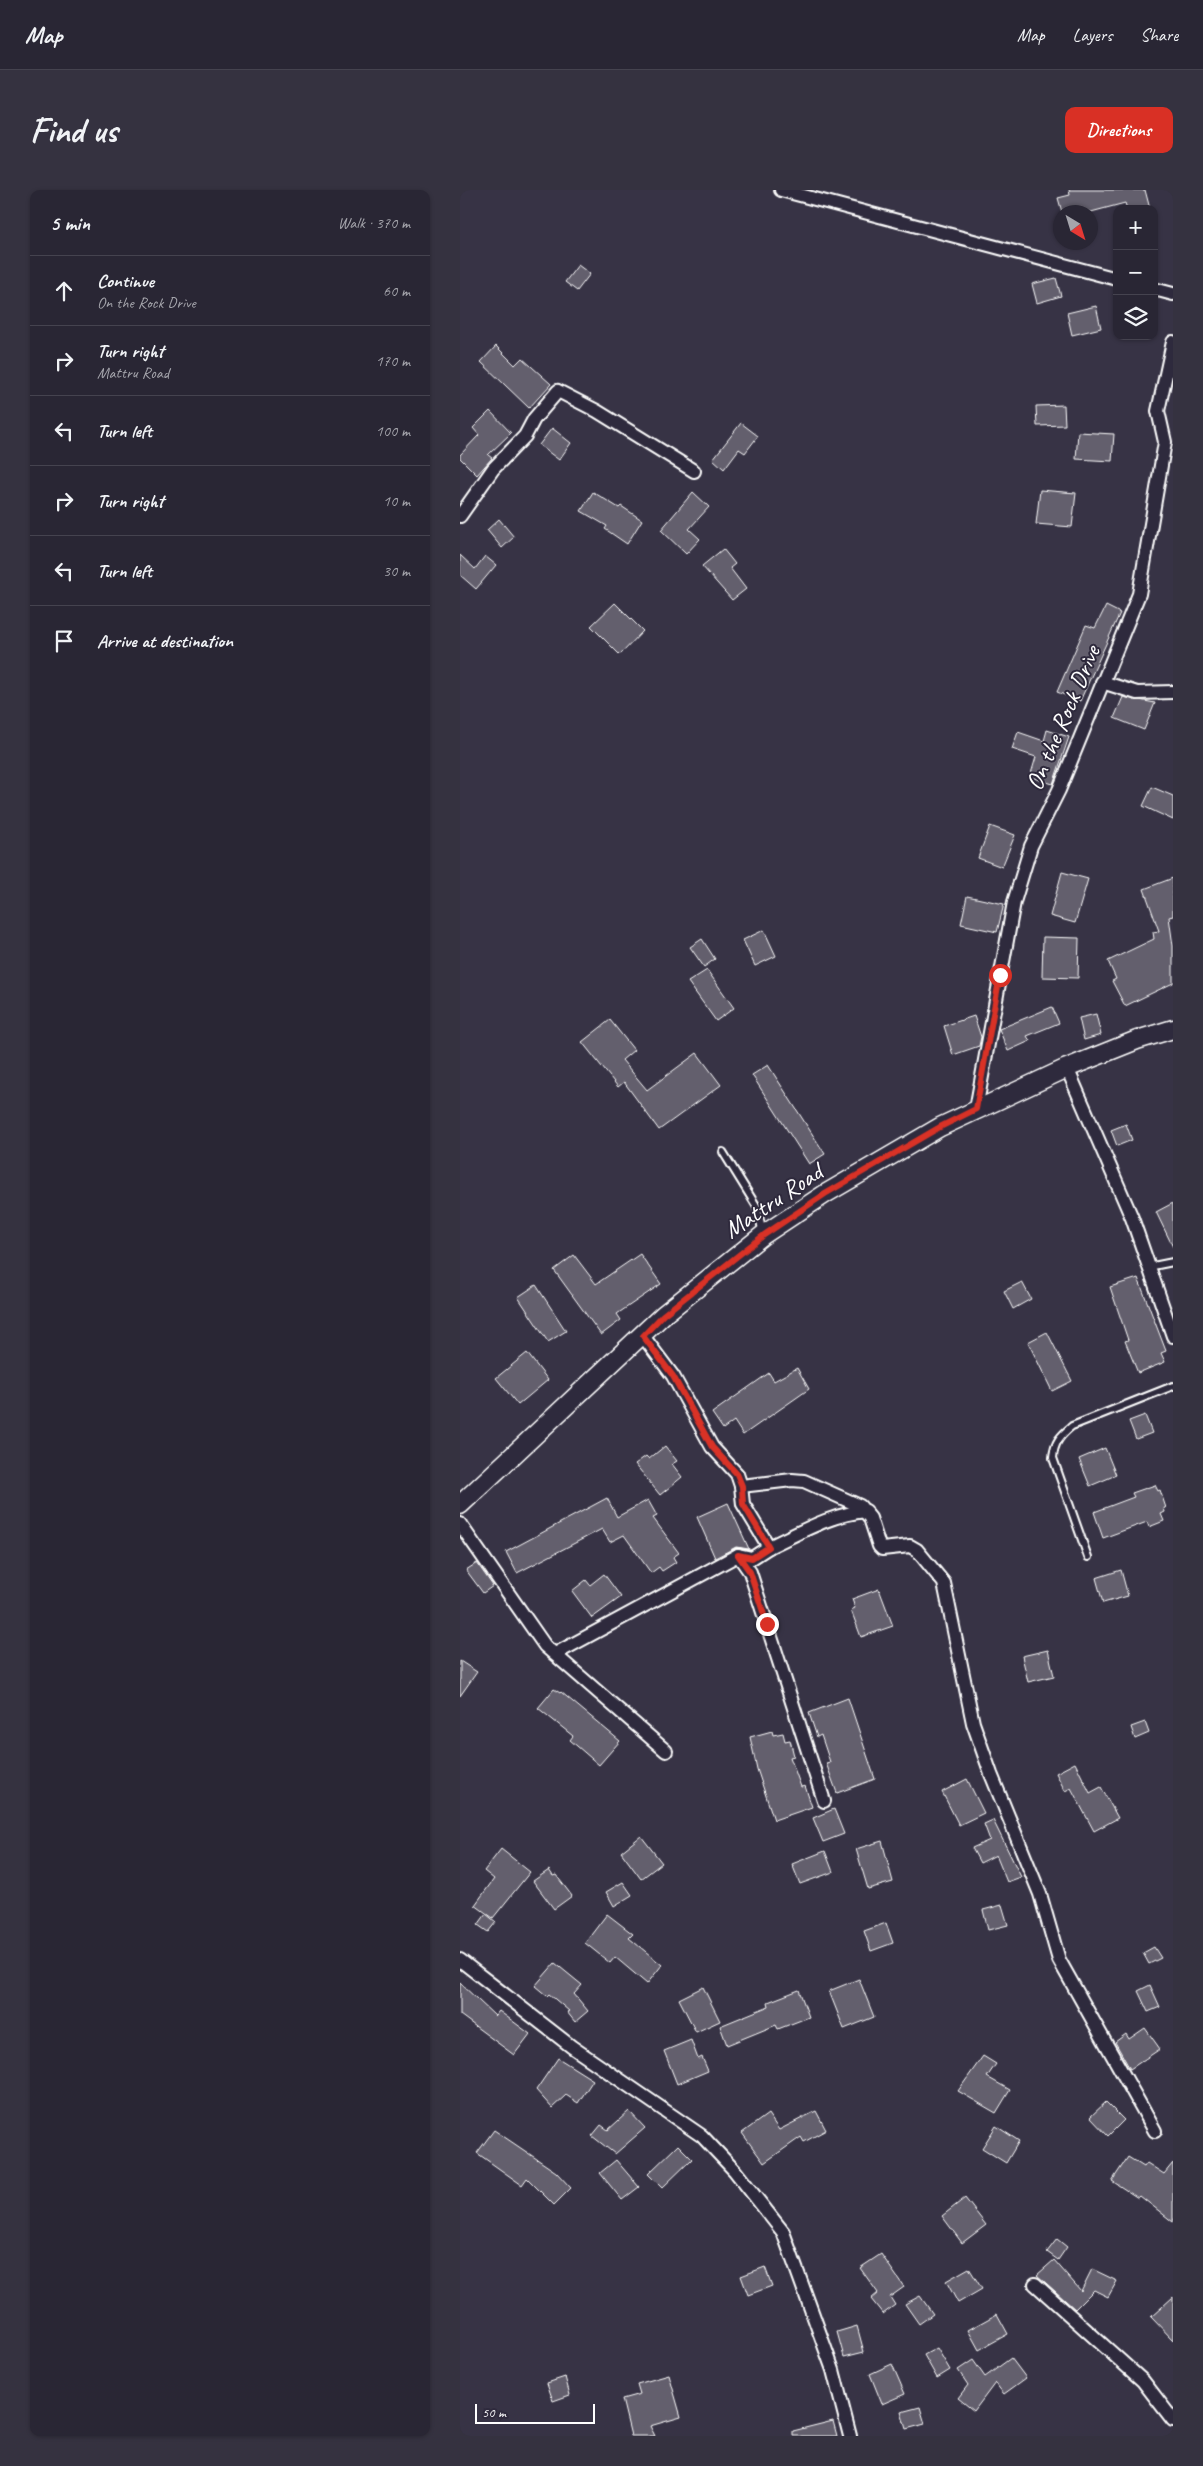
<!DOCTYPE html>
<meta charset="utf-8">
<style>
body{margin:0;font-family:Caveat,sans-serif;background:#353240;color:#f1f3f6}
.controls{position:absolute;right:15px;top:15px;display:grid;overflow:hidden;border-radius:10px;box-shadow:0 1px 4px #0004}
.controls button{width:45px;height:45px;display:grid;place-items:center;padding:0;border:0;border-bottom:1px solid #45434f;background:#292634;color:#f1f3f6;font:25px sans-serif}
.compass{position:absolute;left:593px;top:15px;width:45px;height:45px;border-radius:50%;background:#292634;box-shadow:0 1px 4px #0004;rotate:142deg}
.scale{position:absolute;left:15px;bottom:12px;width:120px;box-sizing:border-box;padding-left:5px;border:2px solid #fff;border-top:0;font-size:14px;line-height:18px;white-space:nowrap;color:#fff;-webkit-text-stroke:4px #2f2a3d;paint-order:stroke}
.stop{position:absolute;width:15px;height:15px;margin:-11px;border:4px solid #d93025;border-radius:50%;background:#fff}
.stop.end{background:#d93025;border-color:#fff;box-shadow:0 1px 5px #0008}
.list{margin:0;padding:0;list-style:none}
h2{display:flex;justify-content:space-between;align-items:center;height:65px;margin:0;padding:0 20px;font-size:21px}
h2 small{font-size:16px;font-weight:400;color:#a5a5ac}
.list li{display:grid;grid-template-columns:32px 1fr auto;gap:15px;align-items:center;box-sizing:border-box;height:70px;padding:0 20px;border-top:1px solid #45434f}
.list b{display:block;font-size:19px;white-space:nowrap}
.list p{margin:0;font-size:16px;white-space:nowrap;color:#a5a5ac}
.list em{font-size:16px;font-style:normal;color:#a5a5ac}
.icon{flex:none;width:28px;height:28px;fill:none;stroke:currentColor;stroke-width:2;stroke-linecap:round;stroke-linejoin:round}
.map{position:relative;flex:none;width:713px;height:2246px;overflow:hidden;border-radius:10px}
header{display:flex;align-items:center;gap:30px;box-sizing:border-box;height:70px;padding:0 25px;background:#292634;border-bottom:1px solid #45434f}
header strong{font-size:24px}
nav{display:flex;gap:28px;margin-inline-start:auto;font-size:18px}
.intro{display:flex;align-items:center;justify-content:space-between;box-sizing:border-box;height:120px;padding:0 30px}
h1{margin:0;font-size:35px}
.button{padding:12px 22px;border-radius:10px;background:#d93025;color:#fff;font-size:18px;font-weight:700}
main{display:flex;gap:30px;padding:0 30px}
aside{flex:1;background:#292634;border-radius:10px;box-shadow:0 1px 4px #0004}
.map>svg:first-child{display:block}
.building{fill:#635f6d;stroke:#fff}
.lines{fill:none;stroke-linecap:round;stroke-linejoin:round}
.service-casing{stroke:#fff;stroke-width:10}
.minor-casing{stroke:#fff;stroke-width:16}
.secondary-casing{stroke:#fff;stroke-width:21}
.service{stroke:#2f2a3d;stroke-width:6}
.minor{stroke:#2f2a3d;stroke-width:12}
.secondary{stroke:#2f2a3d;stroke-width:18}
.route{stroke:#d93025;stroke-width:6}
.labels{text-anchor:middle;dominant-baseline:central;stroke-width:4;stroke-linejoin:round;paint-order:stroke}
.street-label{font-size:25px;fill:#fff;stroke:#2f2a3d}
</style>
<header>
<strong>Map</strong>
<nav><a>Map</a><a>Layers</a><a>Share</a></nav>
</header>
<div class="intro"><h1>Find us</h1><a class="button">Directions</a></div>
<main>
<aside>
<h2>5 min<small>Walk · 370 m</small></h2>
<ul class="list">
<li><svg class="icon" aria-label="ahead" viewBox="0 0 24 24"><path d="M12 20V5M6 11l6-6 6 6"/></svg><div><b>Continue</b><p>On the Rock Drive</p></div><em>60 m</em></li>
<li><svg class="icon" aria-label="right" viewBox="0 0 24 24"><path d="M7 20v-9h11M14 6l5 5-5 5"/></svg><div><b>Turn right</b><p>Mattru Road</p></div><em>170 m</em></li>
<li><svg class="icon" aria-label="left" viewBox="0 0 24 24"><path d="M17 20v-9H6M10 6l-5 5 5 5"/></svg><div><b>Turn left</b></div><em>100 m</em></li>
<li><svg class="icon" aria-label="right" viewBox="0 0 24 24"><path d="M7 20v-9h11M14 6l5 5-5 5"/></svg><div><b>Turn right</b></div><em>10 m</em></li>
<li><svg class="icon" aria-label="left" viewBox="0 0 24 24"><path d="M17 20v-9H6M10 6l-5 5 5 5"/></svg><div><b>Turn left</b></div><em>30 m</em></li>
<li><svg class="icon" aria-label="arrive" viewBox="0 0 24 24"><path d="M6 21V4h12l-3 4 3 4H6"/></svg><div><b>Arrive at destination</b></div></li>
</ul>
</aside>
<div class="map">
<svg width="713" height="2246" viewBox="0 0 713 2246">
<rect width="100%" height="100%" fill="#373345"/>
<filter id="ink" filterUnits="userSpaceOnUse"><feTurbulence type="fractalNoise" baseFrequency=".02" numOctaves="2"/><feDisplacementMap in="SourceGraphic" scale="10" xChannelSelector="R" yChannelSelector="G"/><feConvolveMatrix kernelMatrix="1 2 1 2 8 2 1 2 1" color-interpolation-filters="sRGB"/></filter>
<g filter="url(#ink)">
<g class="building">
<polygon points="609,0 685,0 690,19 667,19 665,13 631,22 602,22 598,8 610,5"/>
<polygon points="118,75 130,84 117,101 105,92"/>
<polygon points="596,88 601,106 577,113 572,94"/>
<polygon points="636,116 641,138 612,145 607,123"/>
<polygon points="36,156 55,175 62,168 91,194 69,218 21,172"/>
<polygon points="604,215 605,235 577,236 576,216"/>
<polygon points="30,221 51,243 28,265 32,268 17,285 0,268 0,265 19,245 13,238"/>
<polygon points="281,233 298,246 285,263 279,259 264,279 253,269"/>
<polygon points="92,238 111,253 99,270 79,255"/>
<polygon points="618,242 654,244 652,271 616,269"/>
<polygon points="580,300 616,303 612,337 576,334"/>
<polygon points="133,302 159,318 161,316 182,330 167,354 145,339 147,336 121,321"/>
<polygon points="233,302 249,317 229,339 240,349 226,364 201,340"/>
<polygon points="39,329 54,347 42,358 27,340"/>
<polygon points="263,359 275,374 270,378 286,399 272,410 242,376"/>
<polygon points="0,365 15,379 25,366 36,375 16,399 0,385"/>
<polygon points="155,413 183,441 160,465 131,436"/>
<polygon points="646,416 660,423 620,511 597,502 626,435 635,438"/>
<polygon points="663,507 695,513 684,540 654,528"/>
<polygon points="587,540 609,547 593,594 570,587 576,567 552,559 558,542 584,551"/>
<polygon points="692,597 713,606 713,630 683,616"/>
<polygon points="530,636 555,645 542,677 518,668"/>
<polygon points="602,682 628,689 615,733 590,726"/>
<polygon points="713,688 713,726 709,727 713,756 713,793 665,816 652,791 656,789 648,771 694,749 693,742 699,741 684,699"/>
<polygon points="507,706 544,714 537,742 501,734"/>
<polygon points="304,740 316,766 295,776 283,750"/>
<polygon points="583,747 619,748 618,788 582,787"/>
<polygon points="242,749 255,769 244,777 230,757"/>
<polygon points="247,780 274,818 256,831 228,792"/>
<polygon points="592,817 599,833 567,846 570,851 548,861 539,839"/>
<polygon points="636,824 641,845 624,850 619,828"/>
<polygon points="514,826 521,847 519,856 493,865 484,836"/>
<polygon points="150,830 174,860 162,870 187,900 237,863 261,895 199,940 164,892 158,897 122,852"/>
<polygon points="308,875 365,964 349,974 292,885"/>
<polygon points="666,934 672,950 657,956 651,940"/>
<polygon points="713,1013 713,1057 696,1022"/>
<polygon points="180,1064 201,1094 157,1124 161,1130 141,1145 94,1080 114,1065 136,1094"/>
<polygon points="678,1088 706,1161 701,1163 705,1172 678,1183 665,1151 668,1150 650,1097"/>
<polygon points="562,1092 571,1109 553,1119 544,1101"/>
<polygon points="76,1095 106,1141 88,1152 58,1107"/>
<polygon points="587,1142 612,1191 592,1201 568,1152"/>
<polygon points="67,1163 88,1190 58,1215 36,1188"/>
<polygon points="337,1178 349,1199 283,1245 274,1231 263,1239 252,1223 309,1183 314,1191"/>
<polygon points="685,1225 692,1243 676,1249 669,1231"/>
<polygon points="205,1256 217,1271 212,1274 222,1287 200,1305 175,1274 186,1266 189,1269"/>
<polygon points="645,1258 656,1285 630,1296 619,1269"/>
<polygon points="695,1295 698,1301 700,1300 706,1318 704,1318 705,1322 701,1324 704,1331 689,1337 687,1332 643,1348 634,1322 674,1307 672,1303"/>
<polygon points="147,1308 157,1327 188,1310 197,1326 193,1328 219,1363 213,1367 216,1372 202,1381 199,1377 191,1383 164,1345 150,1352 142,1339 57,1383 46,1362"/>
<polygon points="268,1313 289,1359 276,1357 255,1368 237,1327"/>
<polygon points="17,1373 33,1396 23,1403 6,1380"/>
<polygon points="661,1380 668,1406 643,1413 636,1388"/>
<polygon points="144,1384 161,1407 132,1428 112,1401 126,1390 130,1395"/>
<polygon points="419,1399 433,1436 401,1447 391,1420 395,1418 392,1409"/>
<polygon points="588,1460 594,1486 568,1492 562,1466"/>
<polygon points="0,1471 17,1482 0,1506"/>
<polygon points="94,1499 100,1503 101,1502 160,1551 139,1575 110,1550 113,1546 78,1518"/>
<polygon points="388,1508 415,1589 377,1603 366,1573 370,1572 361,1545 357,1547 349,1523"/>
<polygon points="685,1532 689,1543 675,1549 671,1537"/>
<polygon points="312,1541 313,1545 323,1543 325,1551 330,1550 334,1566 330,1567 341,1597 345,1596 352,1617 314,1630 297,1579 290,1547"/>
<polygon points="615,1573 630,1603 641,1597 658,1628 634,1641 611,1598 605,1601 596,1583"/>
<polygon points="507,1589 524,1623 499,1635 482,1602"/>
<polygon points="374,1619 384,1644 363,1652 353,1628"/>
<polygon points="533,1630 561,1687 547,1692 536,1665 520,1673 512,1658 530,1650 524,1634"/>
<polygon points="181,1646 202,1673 181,1689 161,1662"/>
<polygon points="422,1651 433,1692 408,1699 396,1659"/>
<polygon points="41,1659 70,1682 33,1728 15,1715 34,1689 24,1681"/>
<polygon points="365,1661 373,1682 340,1694 332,1674"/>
<polygon points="89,1680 93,1686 96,1685 112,1706 94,1719 73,1691"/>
<polygon points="163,1692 172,1705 154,1716 146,1702"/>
<polygon points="542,1715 548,1735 528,1740 523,1720"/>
<polygon points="26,1724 36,1732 28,1742 18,1735"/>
<polygon points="147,1724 173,1744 169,1748 202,1775 187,1794 155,1767 150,1773 125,1753"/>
<polygon points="426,1733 433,1753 411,1761 404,1741"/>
<polygon points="694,1757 701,1768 689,1774 683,1763"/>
<polygon points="95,1773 122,1795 114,1804 128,1821 115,1832 107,1822 109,1821 89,1804 87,1806 75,1796"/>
<polygon points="399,1789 414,1827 384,1839 369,1801"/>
<polygon points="0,1793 35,1826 39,1821 70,1844 54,1865 0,1825"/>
<polygon points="690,1795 700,1817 688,1822 678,1801"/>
<polygon points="243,1797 260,1831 236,1842 219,1809"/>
<polygon points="339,1800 349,1827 318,1839 316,1835 267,1855 260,1836 309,1816 308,1812"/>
<polygon points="685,1838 700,1859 670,1879 655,1852 666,1844 669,1849"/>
<polygon points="231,1850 238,1869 242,1867 248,1881 217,1894 204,1861"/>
<polygon points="523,1866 536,1874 527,1887 550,1900 536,1923 498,1901"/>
<polygon points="98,1868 133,1890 118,1913 106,1905 92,1918 76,1900"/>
<polygon points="646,1912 664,1930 648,1946 630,1927"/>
<polygon points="169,1921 185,1938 155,1964 132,1946 141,1935 148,1940"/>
<polygon points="356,1921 366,1940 344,1952 341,1947 304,1973 282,1943 308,1924 319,1940"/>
<polygon points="536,1936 559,1951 546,1973 522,1958"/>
<polygon points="34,1940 96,1982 111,1998 94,2015 67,1988 62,1995 17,1963"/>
<polygon points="218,1955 232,1969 202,1998 188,1984"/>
<polygon points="668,1967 684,1977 687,1973 704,1984 713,1973 713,2032 680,2006 678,2008 652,1991"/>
<polygon points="156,1970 179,1997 162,2010 140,1983"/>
<polygon points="505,2008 526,2035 502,2053 482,2026"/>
<polygon points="597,2049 607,2057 598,2070 587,2062"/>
<polygon points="421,2064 444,2097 430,2107 435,2115 423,2124 411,2109 418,2103 400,2078"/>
<polygon points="594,2070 621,2101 632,2079 657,2091 648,2107 634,2100 615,2119 577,2085"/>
<polygon points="305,2077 312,2096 288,2105 281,2086"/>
<polygon points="509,2078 522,2099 498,2113 486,2091"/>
<polygon points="460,2106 473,2124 459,2134 445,2114"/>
<polygon points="713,2107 713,2150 691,2127"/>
<polygon points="537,2124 548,2144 519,2160 508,2140"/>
<polygon points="397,2136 404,2162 384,2167 377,2142"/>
<polygon points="477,2158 490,2180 477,2188 464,2165"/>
<polygon points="551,2168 566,2188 544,2204 535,2193 514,2221 498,2208 508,2195 498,2180 513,2170 525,2187"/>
<polygon points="432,2174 445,2204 422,2214 410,2184"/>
<polygon points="209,2185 221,2227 190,2236 195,2246 171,2246 162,2209 180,2204 177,2194"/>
<polygon points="105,2187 110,2205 93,2211 87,2193"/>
<polygon points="460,2217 465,2234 446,2239 441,2222"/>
<polygon points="373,2231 377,2246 333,2246 333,2241"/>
</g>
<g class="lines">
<g class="service-casing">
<g id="service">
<polyline points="263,962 297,1017 303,1044"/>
<polyline points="688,1077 713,1072"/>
<path d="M628,1367L593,1268C594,1252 601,1245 612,1236L713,1196"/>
</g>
</g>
<g class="minor-casing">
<g id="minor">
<polyline points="321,0 657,89"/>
<polyline points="694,99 713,104"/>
<polyline points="0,326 33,279 65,246 74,229 98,201 137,221 234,281"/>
<polyline points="642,492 677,503 713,502"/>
<polyline points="607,878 672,1028 713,1146"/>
<polyline points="516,919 554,712 571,656 599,600 679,404 705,252 698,221 713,152"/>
<polyline points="183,1146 213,1186 252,1257 277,1284 281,1296 332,1290 344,1291 400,1316 410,1328 419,1356 422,1359 450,1356 457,1360 484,1393 513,1533 531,1584 580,1704 599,1770 695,1941"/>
<polyline points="281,1296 283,1314 309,1357 292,1368 278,1365 290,1382 364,1611"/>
<polyline points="0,1334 85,1456 206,1561"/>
<path d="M309,1357C341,1342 371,1324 406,1321"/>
<polyline points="95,1464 278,1365"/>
<polyline points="0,1770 112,1857 242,1946 275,1981 323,2042 373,2180 390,2246"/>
<polyline points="575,2094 683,2191 713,2230"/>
</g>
</g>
<g class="secondary-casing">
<polyline id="secondary" points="0,1315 203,1125 303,1045 365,1004 480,937 607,878 677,850 713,839"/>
</g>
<use href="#service" class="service"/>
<use href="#minor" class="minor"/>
<use href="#secondary" class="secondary"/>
</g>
</g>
<g class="lines" filter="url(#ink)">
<polyline class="route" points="307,1434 290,1382 278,1365 292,1368 309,1357 283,1314 282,1296 277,1284 252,1257 213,1186 183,1146 203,1125 304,1045 365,1004 480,937 516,919 540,785"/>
</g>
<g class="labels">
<g class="street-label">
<text transform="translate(603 528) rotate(-67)">On the Rock Drive</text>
<text transform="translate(313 1011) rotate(-34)">Mattru Road</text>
</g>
</g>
</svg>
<div class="controls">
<button>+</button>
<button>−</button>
<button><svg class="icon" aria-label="layers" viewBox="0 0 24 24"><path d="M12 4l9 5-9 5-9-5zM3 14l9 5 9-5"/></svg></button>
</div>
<svg class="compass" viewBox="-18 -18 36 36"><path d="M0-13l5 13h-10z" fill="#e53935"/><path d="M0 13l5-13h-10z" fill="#a5a5ac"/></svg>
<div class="scale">50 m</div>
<div class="stop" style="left:540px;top:785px"></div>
<div class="stop end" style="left:307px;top:1434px"></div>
</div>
</main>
